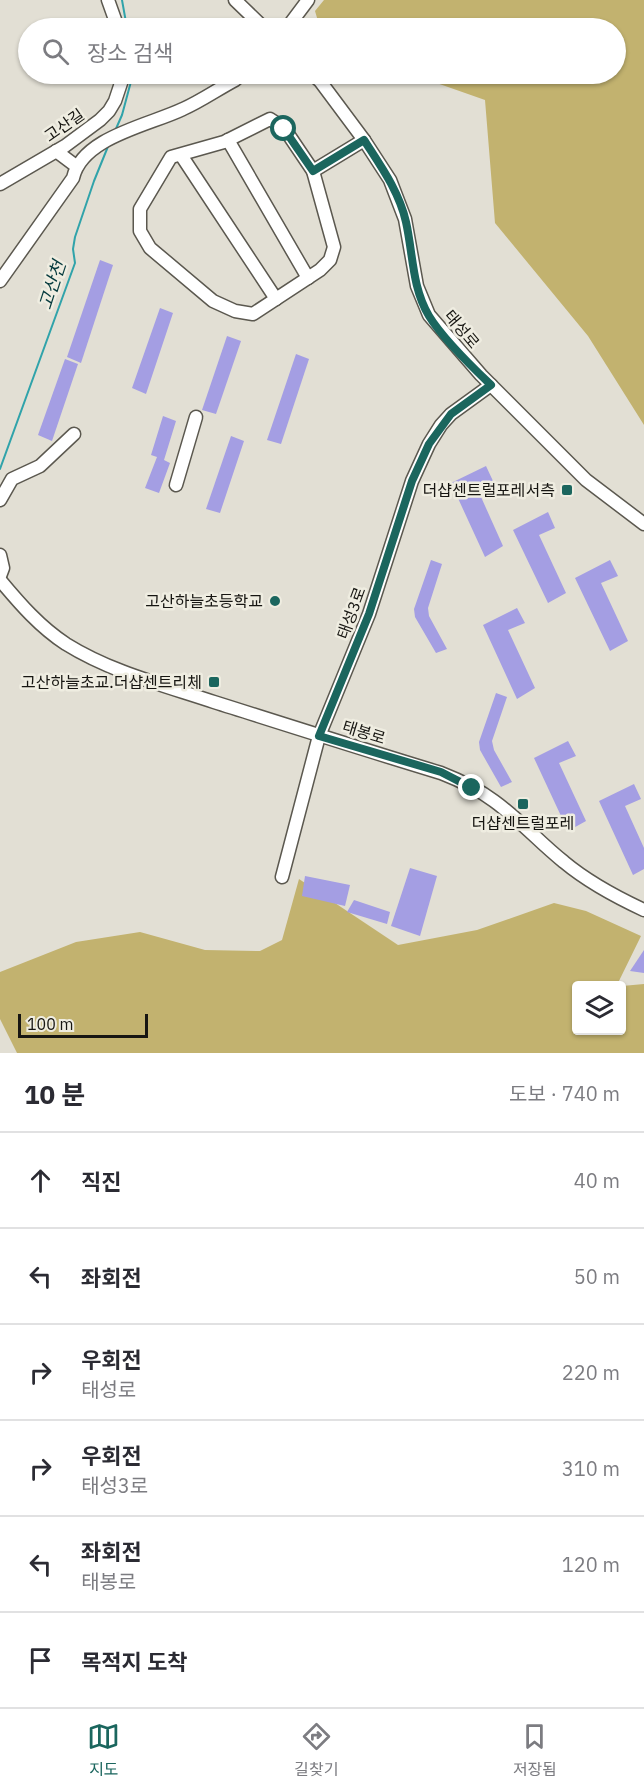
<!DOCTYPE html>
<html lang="ko">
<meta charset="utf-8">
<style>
body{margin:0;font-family:"IBM Plex Sans","Noto Sans KR",sans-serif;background:#f7f7f7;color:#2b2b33}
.controls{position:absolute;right:18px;bottom:18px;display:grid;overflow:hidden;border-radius:6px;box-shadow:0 2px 4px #0004}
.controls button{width:54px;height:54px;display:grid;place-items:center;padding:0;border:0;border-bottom:2px solid #e1e1e2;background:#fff;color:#2b2b33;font:30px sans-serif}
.scale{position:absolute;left:18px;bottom:15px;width:130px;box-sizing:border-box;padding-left:6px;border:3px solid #171612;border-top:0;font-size:16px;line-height:21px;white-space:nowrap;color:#171612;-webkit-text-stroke:4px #efede1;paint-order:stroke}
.stop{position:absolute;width:18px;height:18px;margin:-14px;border:4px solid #1b665e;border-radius:50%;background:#fff}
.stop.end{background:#1b665e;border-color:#fff;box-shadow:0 2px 6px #0008}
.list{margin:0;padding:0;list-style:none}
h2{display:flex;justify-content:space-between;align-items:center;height:78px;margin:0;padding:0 24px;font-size:26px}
h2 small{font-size:20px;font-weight:400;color:#7c7c81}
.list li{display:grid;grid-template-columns:39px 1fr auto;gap:18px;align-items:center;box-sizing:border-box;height:96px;padding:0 24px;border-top:2px solid #e1e1e2}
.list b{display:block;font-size:22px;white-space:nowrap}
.list p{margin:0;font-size:20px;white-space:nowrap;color:#7c7c81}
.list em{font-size:20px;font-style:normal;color:#7c7c81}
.icon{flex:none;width:33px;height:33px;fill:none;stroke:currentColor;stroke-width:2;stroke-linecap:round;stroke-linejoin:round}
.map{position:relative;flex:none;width:644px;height:1053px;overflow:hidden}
.search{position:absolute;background:#fff;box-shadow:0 2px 4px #0004;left:18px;right:18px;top:18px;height:66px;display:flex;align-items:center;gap:15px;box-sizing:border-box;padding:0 21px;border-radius:33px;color:#7c7c81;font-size:22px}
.sheet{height:654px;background:#fff}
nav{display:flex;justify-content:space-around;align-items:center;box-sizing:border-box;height:84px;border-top:2px solid #e1e1e2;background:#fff;font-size:16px;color:#7c7c81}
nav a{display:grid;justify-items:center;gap:3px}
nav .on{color:#1b665e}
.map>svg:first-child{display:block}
.green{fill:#c2b26f}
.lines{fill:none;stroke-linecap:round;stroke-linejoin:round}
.stream{stroke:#30a3aa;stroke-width:2}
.building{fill:#a49ee3}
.minor-casing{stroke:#5b584f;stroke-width:15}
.minor{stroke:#fff;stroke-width:12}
.route{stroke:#1b665e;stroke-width:8}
.poi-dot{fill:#1b665e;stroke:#efede1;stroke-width:2}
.labels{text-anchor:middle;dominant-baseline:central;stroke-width:5;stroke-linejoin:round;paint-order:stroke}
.street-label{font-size:16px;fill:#171612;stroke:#efede1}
.poi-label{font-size:16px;fill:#171612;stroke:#efede1;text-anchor:end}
.water-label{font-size:18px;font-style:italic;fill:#063b3e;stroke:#efede1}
</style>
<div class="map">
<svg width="644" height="1053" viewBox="0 0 644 1053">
<rect width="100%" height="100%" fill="#e2dfd4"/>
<g class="green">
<polygon points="324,0 644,0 644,425 588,336 495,223 485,100 411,74 616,74 616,28 320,28 315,11"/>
<polygon points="299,879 398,945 477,930 554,903 586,911 641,936 617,985 576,986 576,1030 622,1030 622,986 644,984 644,1053 17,1053 0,1019 0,972 76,942 140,932 205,950 260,951 282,940"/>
</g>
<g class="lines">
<g class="stream">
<polyline points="122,0 127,28"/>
<polyline points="115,131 122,115 133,74"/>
<polyline points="0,469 75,263 73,249 75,237 94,181 109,144"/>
</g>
</g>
<g class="building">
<polygon points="100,260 113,265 81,363 67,357"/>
<polygon points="160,308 173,313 146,394 132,388"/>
<polygon points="227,336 241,341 216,414 202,410"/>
<polygon points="296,354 309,359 281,444 267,440"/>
<polygon points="65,359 78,364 52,441 38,435"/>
<polygon points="163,416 176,421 164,460 170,463 159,493 145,488 157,457 151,455"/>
<polygon points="231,436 244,441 220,513 206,509"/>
<polygon points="486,466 493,481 477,488 503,546 485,557 451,483"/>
<polygon points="548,512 555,528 539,535 566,593 548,603 513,530"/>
<polygon points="431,560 442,564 428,608 429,616 447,649 436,653 415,617 414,609"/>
<polygon points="610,560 618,576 601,583 628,641 610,651 575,578"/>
<polygon points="517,608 525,623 508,630 535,688 517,699 483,625"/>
<polygon points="496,693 507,697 492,741 494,750 512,782 501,787 480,750 479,742"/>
<polygon points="568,741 576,756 559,763 586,821 568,831 534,758"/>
<polygon points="634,784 641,799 625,806 644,848 644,869 633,875 599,801"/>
<polygon points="410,868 437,876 420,936 391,926"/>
<polygon points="305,876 350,885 345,906 302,896"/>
<polygon points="354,900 390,912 387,924 347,912"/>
<polygon points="644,950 644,973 630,971"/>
</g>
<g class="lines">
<g class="minor-casing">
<g id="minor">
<polyline points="108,0 118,28"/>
<polyline points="235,0 264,28"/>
<polyline points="287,28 308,0"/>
<polyline points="312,74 320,81 364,140 390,180 405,219 417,286 429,315 481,375 586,480 644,524"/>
<polygon points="270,119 284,128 313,171 334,247 330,260 320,270 253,314 235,311 213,301 150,248 140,231 140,209 171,157 224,142"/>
<polyline points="228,140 308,278"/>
<polyline points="56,151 76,166"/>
<polyline points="181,155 276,299"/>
<polyline points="313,171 364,140"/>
<polyline points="0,184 65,146 100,120 109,111 115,101 124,74"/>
<path d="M0,281L73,178C82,137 150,125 183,109C201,101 218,89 235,80L242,74"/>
<polyline points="176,485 196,417"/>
<polyline points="0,500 12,479 40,466 74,434"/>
<polyline points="0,555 3,568 0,576"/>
<path d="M0,580C20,604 40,627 66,644C111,672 163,685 214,702C290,726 365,750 441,773C459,780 478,789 494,801C519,819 540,843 564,862C588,882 616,897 644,910"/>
<polyline points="282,877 319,736 369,614 412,481 429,444 441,425 451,414 491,385"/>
</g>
</g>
<use href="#minor" class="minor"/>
</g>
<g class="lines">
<path class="route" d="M284,129L313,171L364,140C380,165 399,191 406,222C413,253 412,288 429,316C443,339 471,366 491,385L451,414L429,444L412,481L369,614L319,736L441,772L472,788"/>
</g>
<g class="poi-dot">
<rect x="561" y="484" width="12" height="12" rx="3"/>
<circle cx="275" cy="601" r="6"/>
<rect x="208" y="676" width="12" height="12" rx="3"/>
<rect x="517" y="798" width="12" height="12" rx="3"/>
</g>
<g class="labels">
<g class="street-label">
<text transform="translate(64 125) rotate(-35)">고산길</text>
<text transform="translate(462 329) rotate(50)">태성로</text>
<text transform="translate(351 613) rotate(-70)">태성3로</text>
<text transform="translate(364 732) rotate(17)">태봉로</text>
</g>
<g class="poi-label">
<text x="555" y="490">더샵센트럴포레서측</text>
<text x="263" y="601">고산하늘초등학교</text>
<text x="202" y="682">고산하늘초교.더샵센트리체</text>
<text x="523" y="823" text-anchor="middle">더샵센트럴포레</text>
</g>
<g class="water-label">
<text transform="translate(52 285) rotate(-72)">고산천</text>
</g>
</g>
</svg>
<div class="controls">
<button><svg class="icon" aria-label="layers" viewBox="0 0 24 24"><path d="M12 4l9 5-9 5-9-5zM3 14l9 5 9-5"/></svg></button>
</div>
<div class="scale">100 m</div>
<div class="stop" style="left:284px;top:129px"></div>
<div class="stop end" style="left:472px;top:788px"></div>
<div class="search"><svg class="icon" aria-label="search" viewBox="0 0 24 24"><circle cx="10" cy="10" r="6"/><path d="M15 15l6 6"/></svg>장소 검색</div>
</div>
<section class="sheet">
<h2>10 분<small>도보 · 740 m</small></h2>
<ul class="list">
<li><svg class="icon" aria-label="ahead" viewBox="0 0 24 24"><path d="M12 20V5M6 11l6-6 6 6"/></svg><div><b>직진</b></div><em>40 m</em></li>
<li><svg class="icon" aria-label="left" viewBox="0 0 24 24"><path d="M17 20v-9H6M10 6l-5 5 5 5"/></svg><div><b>좌회전</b></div><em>50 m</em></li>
<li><svg class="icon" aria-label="right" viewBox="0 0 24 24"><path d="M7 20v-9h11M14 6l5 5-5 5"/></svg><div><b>우회전</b><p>태성로</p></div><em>220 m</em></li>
<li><svg class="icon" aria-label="right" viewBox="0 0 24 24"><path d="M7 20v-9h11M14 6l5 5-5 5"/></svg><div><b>우회전</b><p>태성3로</p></div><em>310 m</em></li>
<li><svg class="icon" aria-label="left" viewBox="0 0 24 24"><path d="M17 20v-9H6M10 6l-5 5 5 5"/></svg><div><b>좌회전</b><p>태봉로</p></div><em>120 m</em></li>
<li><svg class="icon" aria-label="arrive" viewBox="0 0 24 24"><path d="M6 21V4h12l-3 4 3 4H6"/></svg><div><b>목적지 도착</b></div></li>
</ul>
</section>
<nav>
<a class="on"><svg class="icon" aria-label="map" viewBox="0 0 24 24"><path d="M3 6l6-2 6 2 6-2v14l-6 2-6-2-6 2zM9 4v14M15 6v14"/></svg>지도</a>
<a><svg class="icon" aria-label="directions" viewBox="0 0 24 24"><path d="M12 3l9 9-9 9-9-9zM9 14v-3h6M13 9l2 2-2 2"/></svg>길찾기</a>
<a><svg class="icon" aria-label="saved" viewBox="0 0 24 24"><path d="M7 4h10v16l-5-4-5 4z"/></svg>저장됨</a>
</nav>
